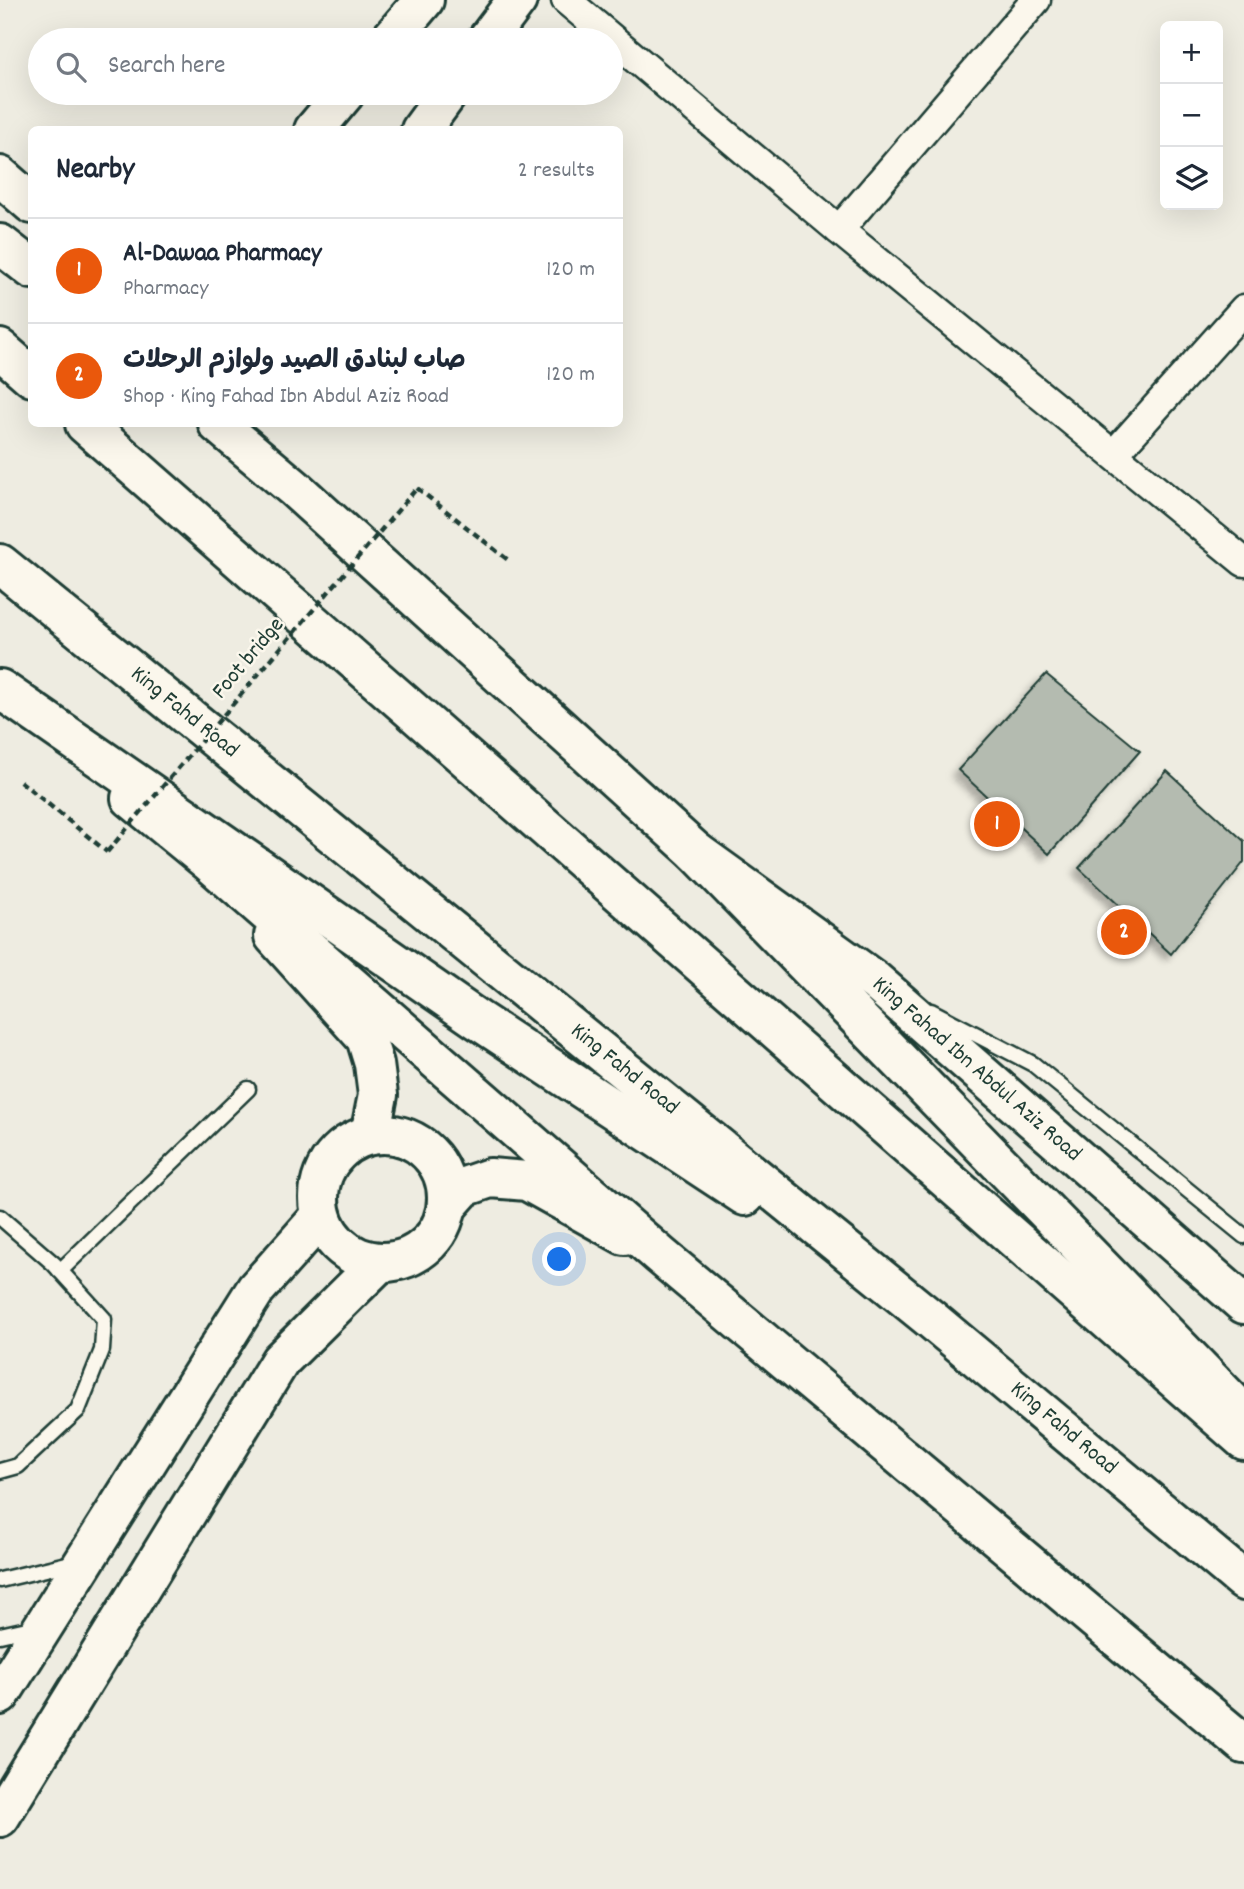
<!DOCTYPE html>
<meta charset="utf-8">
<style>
body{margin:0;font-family:Dekko,"Playpen Sans Arabic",sans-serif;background:#f6f6f7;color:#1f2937}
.controls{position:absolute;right:21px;top:21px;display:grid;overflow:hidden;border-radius:10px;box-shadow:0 7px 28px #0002}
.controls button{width:63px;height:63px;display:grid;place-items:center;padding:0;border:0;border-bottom:2px solid #e0e1e3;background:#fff;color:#1f2937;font:35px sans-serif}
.you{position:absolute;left:560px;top:1260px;width:24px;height:24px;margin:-18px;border:5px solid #fff;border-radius:50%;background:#1a73e8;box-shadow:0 0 0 10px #1a73e833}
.badge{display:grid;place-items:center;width:46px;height:46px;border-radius:50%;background:#ea580c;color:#fff;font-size:23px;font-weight:700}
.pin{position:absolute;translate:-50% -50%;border:4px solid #fff;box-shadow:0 2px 7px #0006}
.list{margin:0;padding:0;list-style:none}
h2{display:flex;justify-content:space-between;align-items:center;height:91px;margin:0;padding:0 28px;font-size:30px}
h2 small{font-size:23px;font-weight:400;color:#747a83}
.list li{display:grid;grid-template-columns:46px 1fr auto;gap:21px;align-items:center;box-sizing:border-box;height:105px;padding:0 28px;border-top:2px solid #e0e1e3}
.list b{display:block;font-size:26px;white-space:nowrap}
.list p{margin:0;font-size:23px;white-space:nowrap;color:#747a83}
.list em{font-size:23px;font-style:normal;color:#747a83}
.icon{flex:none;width:38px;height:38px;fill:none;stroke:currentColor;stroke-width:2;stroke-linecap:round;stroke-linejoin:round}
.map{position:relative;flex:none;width:1244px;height:1889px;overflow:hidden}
.search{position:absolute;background:#fff;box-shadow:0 7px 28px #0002;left:28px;top:28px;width:595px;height:77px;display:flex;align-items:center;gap:18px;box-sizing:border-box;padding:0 24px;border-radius:38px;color:#747a83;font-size:26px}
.panel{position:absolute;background:#fff;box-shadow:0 7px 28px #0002;left:28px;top:126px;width:595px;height:301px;border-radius:10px}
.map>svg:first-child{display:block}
.building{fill:#b4bbb0;stroke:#1f3d34;stroke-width:2;filter:url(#shadow)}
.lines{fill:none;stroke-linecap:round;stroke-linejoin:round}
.lane-casing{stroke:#1f3d34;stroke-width:19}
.street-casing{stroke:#1f3d34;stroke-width:33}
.secondary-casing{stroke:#1f3d34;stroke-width:44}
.primary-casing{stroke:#1f3d34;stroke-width:44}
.highway-casing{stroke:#1f3d34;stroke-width:44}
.path{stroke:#1f3d34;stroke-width:4.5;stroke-dasharray:7 5;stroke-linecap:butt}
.lane{stroke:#fbf7ec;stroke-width:14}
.street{stroke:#fbf7ec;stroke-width:28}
.secondary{stroke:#fbf7ec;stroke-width:38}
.primary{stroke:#fbf7ec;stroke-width:38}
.highway{stroke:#fbf7ec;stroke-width:38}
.path-bridge{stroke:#1f3d34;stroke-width:4.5;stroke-dasharray:7 5;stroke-linecap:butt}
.labels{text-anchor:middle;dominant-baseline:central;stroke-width:5;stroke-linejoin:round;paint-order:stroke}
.street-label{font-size:23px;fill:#1f3d34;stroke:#fbf7ec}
</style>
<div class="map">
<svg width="1244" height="1889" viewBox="0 0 1244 1889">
<defs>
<filter id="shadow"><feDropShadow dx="-6" dy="6" stdDeviation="3.5" flood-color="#0004"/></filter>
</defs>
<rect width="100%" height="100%" fill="#eeece1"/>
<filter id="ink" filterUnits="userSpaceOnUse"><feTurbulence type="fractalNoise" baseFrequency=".0143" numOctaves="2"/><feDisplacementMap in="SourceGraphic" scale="14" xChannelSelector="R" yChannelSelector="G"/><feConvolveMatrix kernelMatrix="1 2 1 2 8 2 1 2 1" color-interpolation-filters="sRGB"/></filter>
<g filter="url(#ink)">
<g class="building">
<polygon points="1046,674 1140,751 1049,854 958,770"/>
<polygon points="1167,771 1244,841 1244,862 1171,954 1079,868"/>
</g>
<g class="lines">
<g class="lane-casing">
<g id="lane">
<polyline points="931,1011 1033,1064 1244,1236"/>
<polyline points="0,1217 54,1264 104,1319 102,1350 78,1410 18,1466 0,1471"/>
<polyline points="60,1271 248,1089"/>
<polyline points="0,1580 75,1562"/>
<polyline points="0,1635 36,1627"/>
</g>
</g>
<g class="street-casing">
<g id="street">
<polyline points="566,0 839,230 1244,562"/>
<polyline points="839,230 1036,0"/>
<polyline points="1114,454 1244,309"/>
</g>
</g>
<g class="secondary-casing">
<g id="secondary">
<polyline points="390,40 424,0"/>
<polyline points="487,40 517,0"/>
<polyline points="314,130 345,93"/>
<polyline points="421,130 448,93"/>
<polyline points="0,176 32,204"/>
<polyline points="0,244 32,269"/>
<polyline points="218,424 294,488 696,852 1244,1414"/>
<polyline points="274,936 366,1038 374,1064 378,1095 370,1135"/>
<circle cx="383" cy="1198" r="64"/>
<polyline points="447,1206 464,1187 490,1178 527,1181 624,1235"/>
<polyline points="0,1695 256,1289 321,1216"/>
<polyline points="0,1817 280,1361 379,1263"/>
</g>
</g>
<g class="primary-casing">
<g id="primary">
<polyline points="131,798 208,861 661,1256 1244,1744"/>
<polyline points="696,852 875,981 1244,1304"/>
</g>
</g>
<g class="highway-casing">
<g id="highway">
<polyline points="0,349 32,377"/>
<polyline points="85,424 1244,1440"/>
<polyline points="0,564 932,1320 1244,1581"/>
<polyline points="0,689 478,1020 745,1196"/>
</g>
</g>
<g class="path">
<polyline points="417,488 508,560"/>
<polyline points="20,781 107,852"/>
</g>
<use href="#lane" class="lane"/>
<use href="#street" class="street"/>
<use href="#secondary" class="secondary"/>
<use href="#primary" class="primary"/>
<use href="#highway" class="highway"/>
<polyline class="path-bridge" points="107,852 417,488"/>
</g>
</g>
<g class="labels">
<g class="street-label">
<text transform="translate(249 659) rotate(-50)">Foot bridge</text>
<text transform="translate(184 713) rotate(39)">King Fahd Road</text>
<text transform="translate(624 1070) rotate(39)">King Fahd Road</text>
<text transform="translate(976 1070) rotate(41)">King Fahad Ibn Abdul Aziz Road</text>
<text transform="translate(1063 1429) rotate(40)">King Fahd Road</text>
</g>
</g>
</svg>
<div class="controls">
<button>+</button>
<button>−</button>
<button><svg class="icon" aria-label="layers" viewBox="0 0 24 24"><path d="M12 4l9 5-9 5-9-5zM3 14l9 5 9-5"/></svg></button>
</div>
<div class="you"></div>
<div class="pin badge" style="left:997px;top:824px">1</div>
<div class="pin badge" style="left:1124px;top:932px">2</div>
<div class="search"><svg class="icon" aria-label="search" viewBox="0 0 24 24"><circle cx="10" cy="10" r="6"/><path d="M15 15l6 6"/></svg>Search here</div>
<section class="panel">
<h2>Nearby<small>2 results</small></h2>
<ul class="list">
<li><span class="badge">1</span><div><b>Al-Dawaa Pharmacy</b><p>Pharmacy</p></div><em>120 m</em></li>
<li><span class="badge">2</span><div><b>صاب لبنادق الصيد ولوازم الرحلات</b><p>Shop · King Fahad Ibn Abdul Aziz Road</p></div><em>120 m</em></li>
</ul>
</section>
</div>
